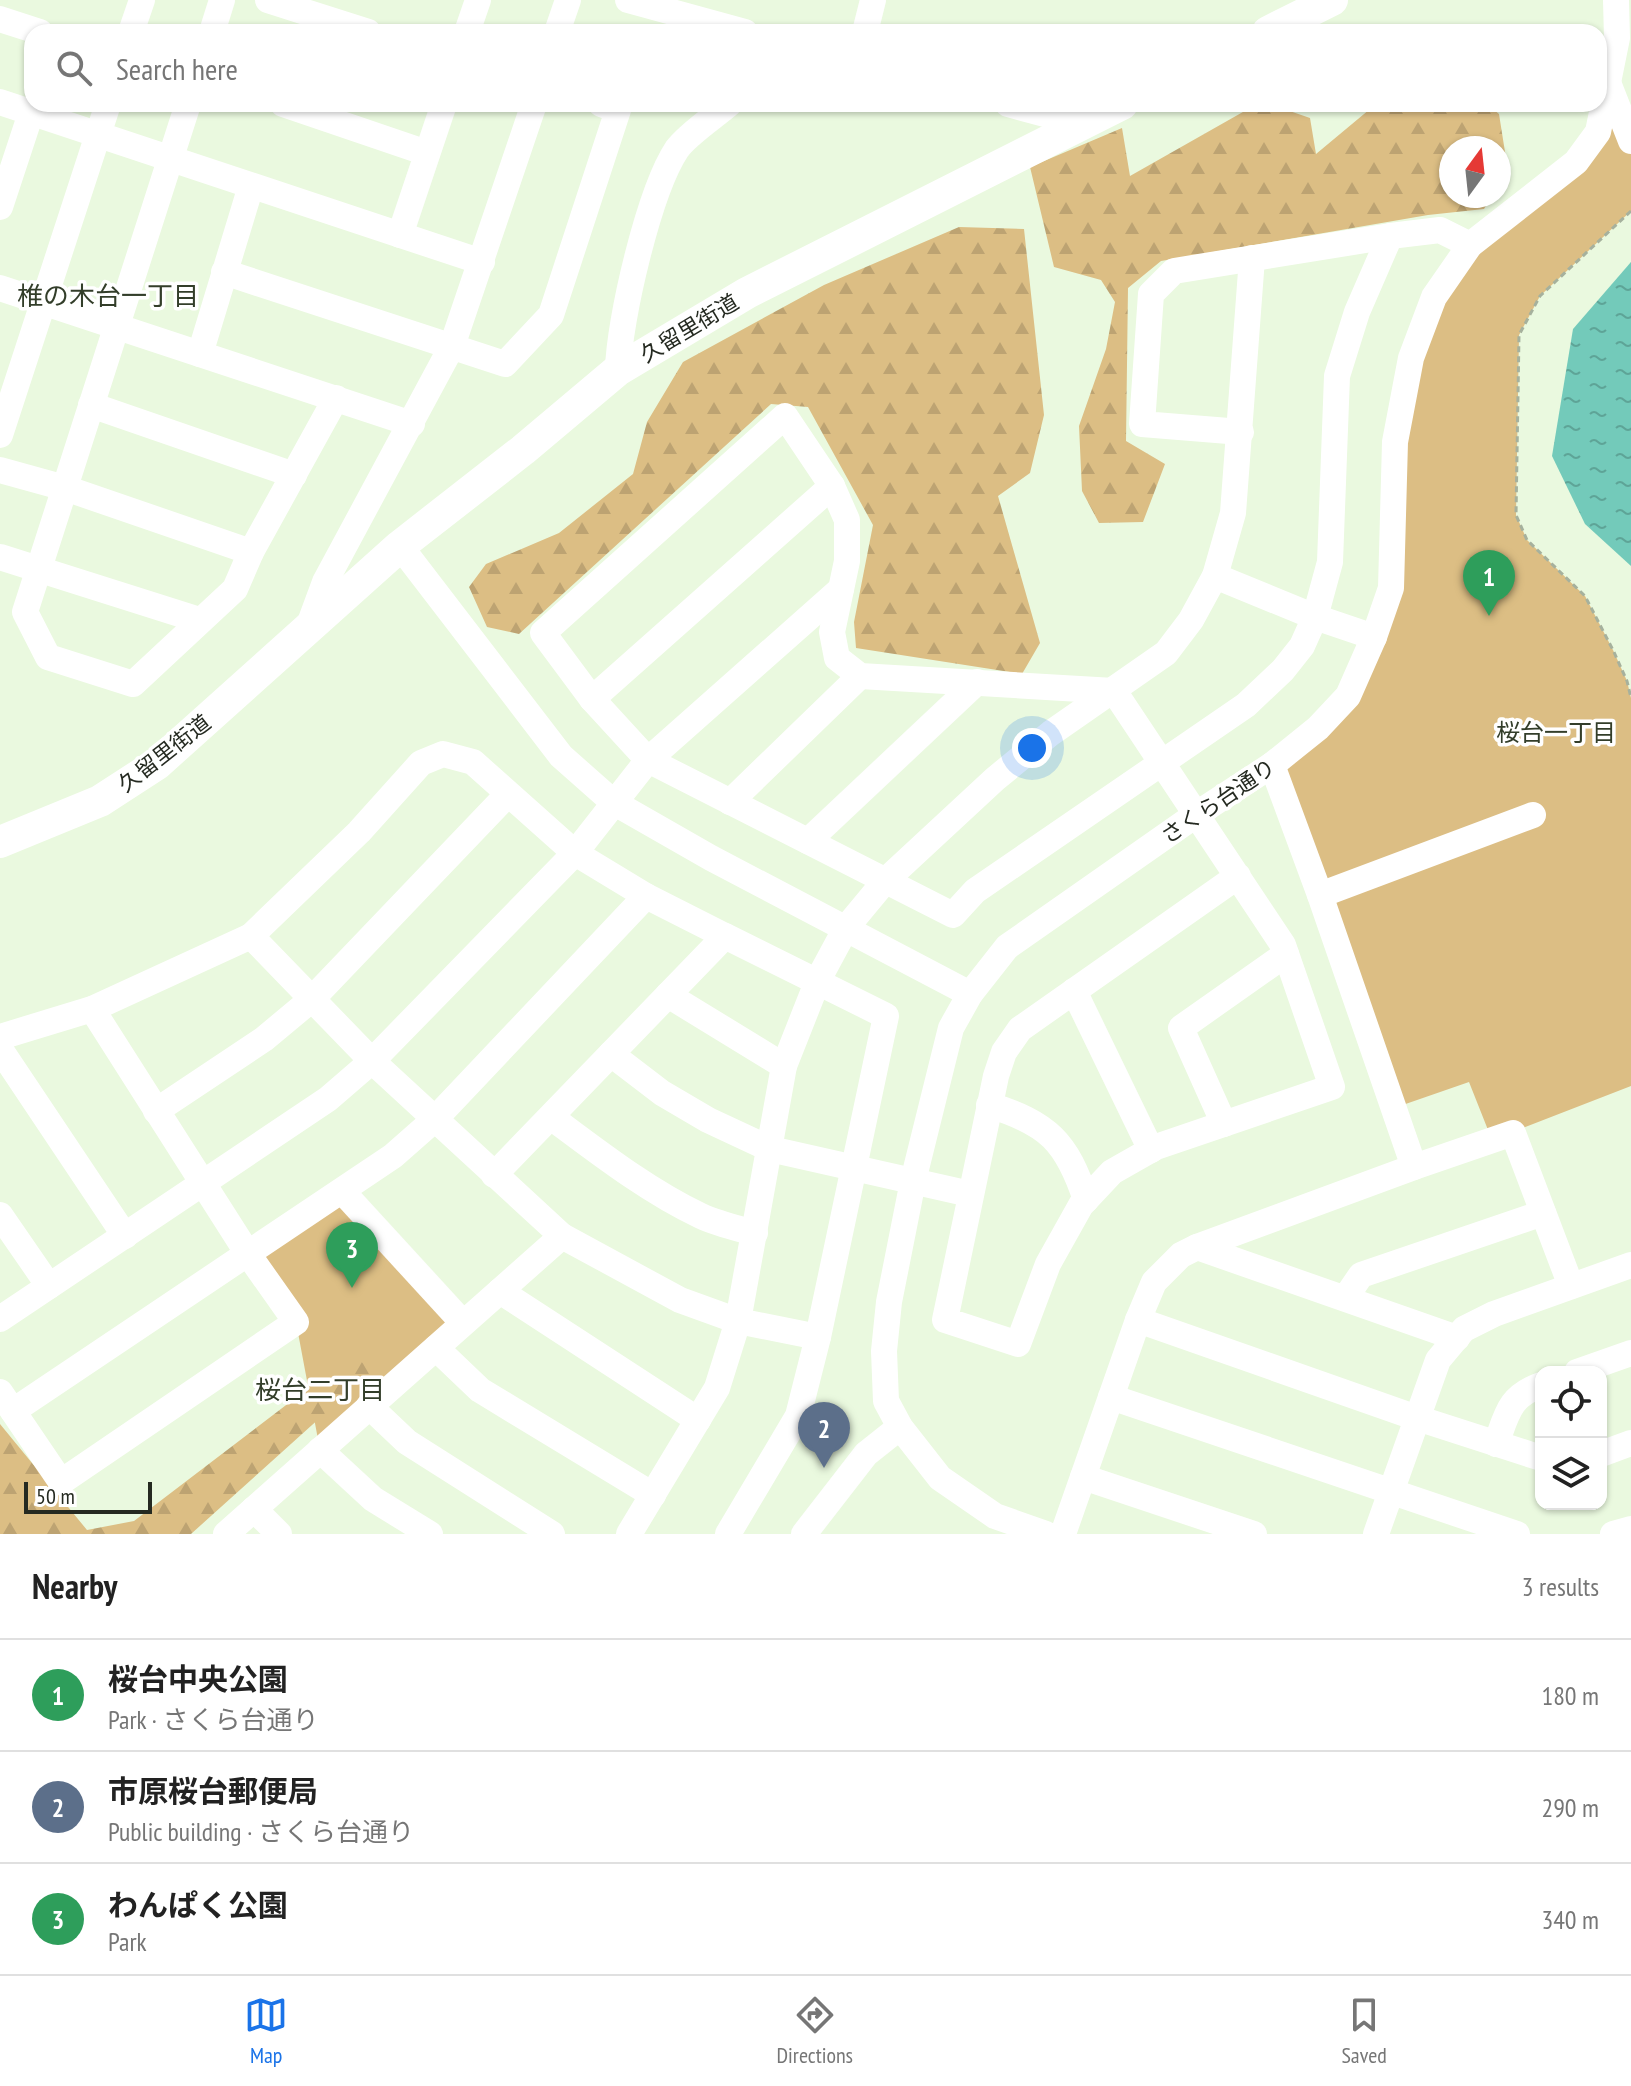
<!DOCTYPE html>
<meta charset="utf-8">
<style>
body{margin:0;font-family:"PT Sans Narrow","Noto Sans JP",sans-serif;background:#f2f2f2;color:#222}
.controls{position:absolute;right:24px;bottom:24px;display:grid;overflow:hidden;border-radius:16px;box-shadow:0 2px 6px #0004}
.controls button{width:72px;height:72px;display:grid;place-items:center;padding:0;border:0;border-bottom:2px solid #e0e0e0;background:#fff;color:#222;font:40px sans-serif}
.compass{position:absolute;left:1439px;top:136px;width:72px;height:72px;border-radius:50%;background:#fff;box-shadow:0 2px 6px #0004;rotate:15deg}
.scale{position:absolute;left:24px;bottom:20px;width:128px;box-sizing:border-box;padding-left:8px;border:4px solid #252a21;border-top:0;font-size:22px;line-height:28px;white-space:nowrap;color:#252a21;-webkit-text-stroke:6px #fff;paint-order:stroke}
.you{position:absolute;left:1032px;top:748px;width:28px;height:28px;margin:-20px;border:6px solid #fff;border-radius:50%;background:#1a73e8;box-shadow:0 0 0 12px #1a73e833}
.badge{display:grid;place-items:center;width:52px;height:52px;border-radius:50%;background:#1a73e8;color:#fff;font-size:26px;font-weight:700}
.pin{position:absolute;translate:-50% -66px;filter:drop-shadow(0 2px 4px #0008)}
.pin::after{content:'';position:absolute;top:42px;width:28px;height:24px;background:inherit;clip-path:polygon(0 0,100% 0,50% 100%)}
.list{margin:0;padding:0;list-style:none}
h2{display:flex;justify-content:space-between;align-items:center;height:104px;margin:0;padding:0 32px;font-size:34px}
h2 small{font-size:26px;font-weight:400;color:#767676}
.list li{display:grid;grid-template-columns:52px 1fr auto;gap:24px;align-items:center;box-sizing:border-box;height:112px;padding:0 32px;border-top:2px solid #e0e0e0}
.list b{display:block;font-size:30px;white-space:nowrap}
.list p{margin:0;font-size:26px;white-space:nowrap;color:#767676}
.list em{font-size:26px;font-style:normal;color:#767676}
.icon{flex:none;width:44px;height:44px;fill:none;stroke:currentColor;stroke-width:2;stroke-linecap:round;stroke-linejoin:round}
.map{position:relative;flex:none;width:1631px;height:1534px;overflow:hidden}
.search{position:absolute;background:#fff;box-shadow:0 2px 6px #0004;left:24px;right:24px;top:24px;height:88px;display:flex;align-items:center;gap:20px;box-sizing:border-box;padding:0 28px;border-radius:24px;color:#767676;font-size:30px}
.sheet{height:440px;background:#fff}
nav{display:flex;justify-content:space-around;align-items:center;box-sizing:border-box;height:112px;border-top:2px solid #e0e0e0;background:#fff;font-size:22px;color:#767676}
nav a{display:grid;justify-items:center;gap:4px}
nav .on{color:#1a73e8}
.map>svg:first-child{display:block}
.green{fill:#dcbe84}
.forest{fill:url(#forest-firs)}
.water{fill:url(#water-ripples)}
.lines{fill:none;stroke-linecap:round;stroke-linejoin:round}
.path{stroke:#a6b19d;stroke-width:3;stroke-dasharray:6 4;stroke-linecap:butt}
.minor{stroke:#fff;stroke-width:26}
.major{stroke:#fff;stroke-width:32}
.labels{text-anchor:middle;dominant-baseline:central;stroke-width:7;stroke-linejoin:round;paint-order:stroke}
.street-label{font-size:22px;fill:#252a21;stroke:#fff}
.neighbourhood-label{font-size:24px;fill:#333e2a;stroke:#fff}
.quarter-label{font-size:26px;fill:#333e2a;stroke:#fff}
</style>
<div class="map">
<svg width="1631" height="1534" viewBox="0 0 1631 1534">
<defs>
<pattern id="forest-firs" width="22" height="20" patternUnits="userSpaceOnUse" patternTransform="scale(2)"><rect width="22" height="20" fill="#dcbe84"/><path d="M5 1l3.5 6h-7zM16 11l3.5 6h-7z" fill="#bda372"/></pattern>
<pattern id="water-ripples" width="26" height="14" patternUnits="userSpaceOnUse" patternTransform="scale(2)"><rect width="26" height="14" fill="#73caba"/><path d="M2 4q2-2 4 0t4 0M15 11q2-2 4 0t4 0" fill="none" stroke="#5ea497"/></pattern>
</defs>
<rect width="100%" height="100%" fill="#eaf9df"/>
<g class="green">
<polygon points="1609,85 1631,141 1631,211 1540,296 1519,335 1516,515 1527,540 1585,596 1613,650 1627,681 1631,698 1631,1086 1492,1140 1469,1082 1394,1108 1272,765 1318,728 1374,637 1394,507 1434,297 1576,162"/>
<polygon points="342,1191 463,1323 320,1450 296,1322 248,1254"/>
</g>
<g class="forest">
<polygon points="1257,104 1269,104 1310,118 1316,154 1376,104 1487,104 1499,114 1508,171 1499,186 1499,148 1451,148 1451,196 1492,196 1484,209 1428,215 1161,261 1128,288 1126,441 1165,464 1143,522 1099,523 1082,491 1079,426 1106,349 1115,302 1101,280 1054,267 1030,167 1122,128 1130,176"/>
<polygon points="959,227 1024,229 1044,415 1030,473 998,496 1040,643 1022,674 856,648 854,622 873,525 808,407 771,404 519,634 487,627 469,587 486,564 559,533 633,474 647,422 683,362 824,285"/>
<polygon points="353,1354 372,1371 191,1534 0,1534 0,1424 87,1530 134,1521"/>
</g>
<polygon class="water" points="1631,262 1631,566 1585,524 1552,456 1573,329"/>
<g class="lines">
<polyline class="path" points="1631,211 1540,296 1519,335 1516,515 1527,540 1585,596 1613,650 1627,681 1631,698"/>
<g class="minor">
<polyline points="268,0 368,32"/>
<polyline points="628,0 745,32"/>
<polyline points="0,19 40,32"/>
<polyline points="131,32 142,0"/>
<polyline points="212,32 222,0"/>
<polyline points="467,32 478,0"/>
<polyline points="557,32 568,0"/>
<polyline points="865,32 873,0"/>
<polyline points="1609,85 1631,141"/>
<polyline points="0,102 482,262"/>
<polyline points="188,104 25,612 48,657 133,684 235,589 251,552 336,398"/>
<polyline points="283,104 427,153"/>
<polyline points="1008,104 1082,124"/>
<polyline points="0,207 31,113"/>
<polyline points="400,235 444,104"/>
<polyline points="224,272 505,364 551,315 618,110 601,104"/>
<polyline points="0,288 412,424"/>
<polyline points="200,354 251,186"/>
<path d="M618,370C619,320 649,191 677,149C688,134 714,117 729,104"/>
<polyline points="91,405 294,475"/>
<polyline points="1241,432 1142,424 1151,294 1174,271 1390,236 1440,230 1470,245"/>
<polyline points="0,435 108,104"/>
<polyline points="0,470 65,488 251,552"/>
<polyline points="400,546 561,756 613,802 711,858 970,994"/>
<polyline points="0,557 199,620"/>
<polyline points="1215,576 1315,617 1374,637"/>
<polyline points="308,628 325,582 452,346 534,104"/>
<polyline points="592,699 832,486"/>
<polyline points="1272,765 1320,895 1414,1167"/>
<polyline points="730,802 860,676"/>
<polyline points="808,841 977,682"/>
<polyline points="1238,876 1020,1029 1004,1052 996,1076 945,1320 1018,1344 1048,1264 1081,1205 1112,1172 1156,1147 1332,1087 1283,945 1114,691 860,676 837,658 832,632 847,561 847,520 832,486 785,416 543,633 592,699 648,760 953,915 975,891 1246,705 1283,670 1302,646 1315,617 1330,562 1337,376 1357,312 1390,236"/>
<polyline points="1320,895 1533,815"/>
<polyline points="251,936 372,1061 562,1236 680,1300 738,1321 818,1337"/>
<polyline points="1074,991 1151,1150"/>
<polyline points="668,995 784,1066"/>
<polyline points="0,1037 92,1009 251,936 359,832 421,763 443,754 473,762 575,853 646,896 725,936"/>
<polyline points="0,1049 125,1236"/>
<polyline points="611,1054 662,1093 708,1120 770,1149 970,1194"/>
<path d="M989,1105C1048,1123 1067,1142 1086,1200"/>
<polyline points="156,1111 264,1039 312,999 508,794"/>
<path d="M551,1117C598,1152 648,1191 701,1216C718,1224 737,1228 755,1233"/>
<polyline points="1224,1124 1181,1028 1286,954"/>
<polyline points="494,1175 725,936 886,1016 818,1337 798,1416 728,1534"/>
<polyline points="342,1191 463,1323"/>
<polyline points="0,1215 49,1286"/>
<polyline points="1197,1247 1457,1338"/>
<polyline points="500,1291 698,1420"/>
<polyline points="1346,1297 1361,1275 1543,1213"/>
<polyline points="0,1319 328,1099 372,1061 575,853 648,760 841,589"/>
<polyline points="1138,1320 1417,1418 1541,1458"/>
<polyline points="436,1348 480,1390 653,1495"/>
<polyline points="1577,1372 1631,1353"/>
<polyline points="0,1392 61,1482 296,1322 248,1254 92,1009"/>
<polyline points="1111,1397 1517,1534"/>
<polyline points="369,1406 407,1442 552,1534"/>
<polyline points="13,1411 393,1156 435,1119 646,896"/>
<path d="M1496,1444C1507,1414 1509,1396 1541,1385"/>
<polyline points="320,1450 373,1499 430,1534"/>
<polyline points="1601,1454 1631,1443"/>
<polyline points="1083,1477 1254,1534"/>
<polyline points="254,1509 279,1534"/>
<polyline points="226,1534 562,1236"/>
<polyline points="629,1534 717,1388 738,1321 784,1066 818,980 846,928 885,881 995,779 1051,733 1166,653 1191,620 1215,576 1233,513 1252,258"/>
<polyline points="804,1534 866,1454 900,1427"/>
<polyline points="1046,1534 995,1516 940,1478 900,1427 886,1401 884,1351 889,1302 913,1181 951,1028 970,994 1007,947 1197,814 1272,765 1318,728 1348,696 1374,637 1391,588 1395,442 1411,358 1434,297 1470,245 1576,162 1598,132 1617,38 1616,0"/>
<polyline points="1063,1534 1138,1320 1154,1282 1181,1255 1197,1247 1414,1167 1513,1133 1571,1286"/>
<polyline points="1376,1534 1438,1360 1464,1329 1494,1314 1631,1265"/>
<polyline points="1613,1534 1631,1529"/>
</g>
<g class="major">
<polyline points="1268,32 1332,0"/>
<polyline points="0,842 100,801 157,764 400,546 523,450 618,370 747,293 1122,104"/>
</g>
</g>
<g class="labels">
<g class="street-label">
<text transform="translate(689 328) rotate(-31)">久留里街道</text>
<text transform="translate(164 753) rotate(-38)">久留里街道</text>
<text transform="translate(1218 801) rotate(-34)">さくら台通り</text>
</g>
<g class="neighbourhood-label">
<text x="1556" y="732">桜台一丁目</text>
</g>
<g class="quarter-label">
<text x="108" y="295">椎の木台一丁目</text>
<text x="320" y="1389">桜台二丁目</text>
</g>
</g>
</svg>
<div class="controls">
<button><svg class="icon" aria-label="locate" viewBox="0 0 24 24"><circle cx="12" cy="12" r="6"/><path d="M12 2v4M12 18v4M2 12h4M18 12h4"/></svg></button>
<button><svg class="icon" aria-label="layers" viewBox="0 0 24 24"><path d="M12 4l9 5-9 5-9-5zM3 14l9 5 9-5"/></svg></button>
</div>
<svg class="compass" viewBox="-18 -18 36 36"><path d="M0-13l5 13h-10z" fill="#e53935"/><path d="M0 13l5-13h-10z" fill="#767676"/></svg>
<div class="scale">50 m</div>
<div class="you"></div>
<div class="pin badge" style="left:1489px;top:616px;background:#2e9e5b">1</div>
<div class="pin badge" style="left:824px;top:1468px;background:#5c6f8a">2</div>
<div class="pin badge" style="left:352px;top:1288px;background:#2e9e5b">3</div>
<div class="search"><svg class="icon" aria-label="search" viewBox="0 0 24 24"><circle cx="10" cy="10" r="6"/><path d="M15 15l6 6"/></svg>Search here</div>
</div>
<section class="sheet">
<h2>Nearby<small>3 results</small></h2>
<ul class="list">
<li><span class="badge" style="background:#2e9e5b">1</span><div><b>桜台中央公園</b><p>Park · さくら台通り</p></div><em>180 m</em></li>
<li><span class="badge" style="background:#5c6f8a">2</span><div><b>市原桜台郵便局</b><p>Public building · さくら台通り</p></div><em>290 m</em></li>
<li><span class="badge" style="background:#2e9e5b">3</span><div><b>わんぱく公園</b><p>Park</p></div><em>340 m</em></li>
</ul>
</section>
<nav>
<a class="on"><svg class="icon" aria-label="map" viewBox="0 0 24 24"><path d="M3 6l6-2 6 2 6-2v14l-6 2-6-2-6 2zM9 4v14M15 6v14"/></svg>Map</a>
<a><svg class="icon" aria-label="directions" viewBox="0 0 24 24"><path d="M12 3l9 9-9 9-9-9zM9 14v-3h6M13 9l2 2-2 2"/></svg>Directions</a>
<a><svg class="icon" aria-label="saved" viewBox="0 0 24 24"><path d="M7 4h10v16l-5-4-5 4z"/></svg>Saved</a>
</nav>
